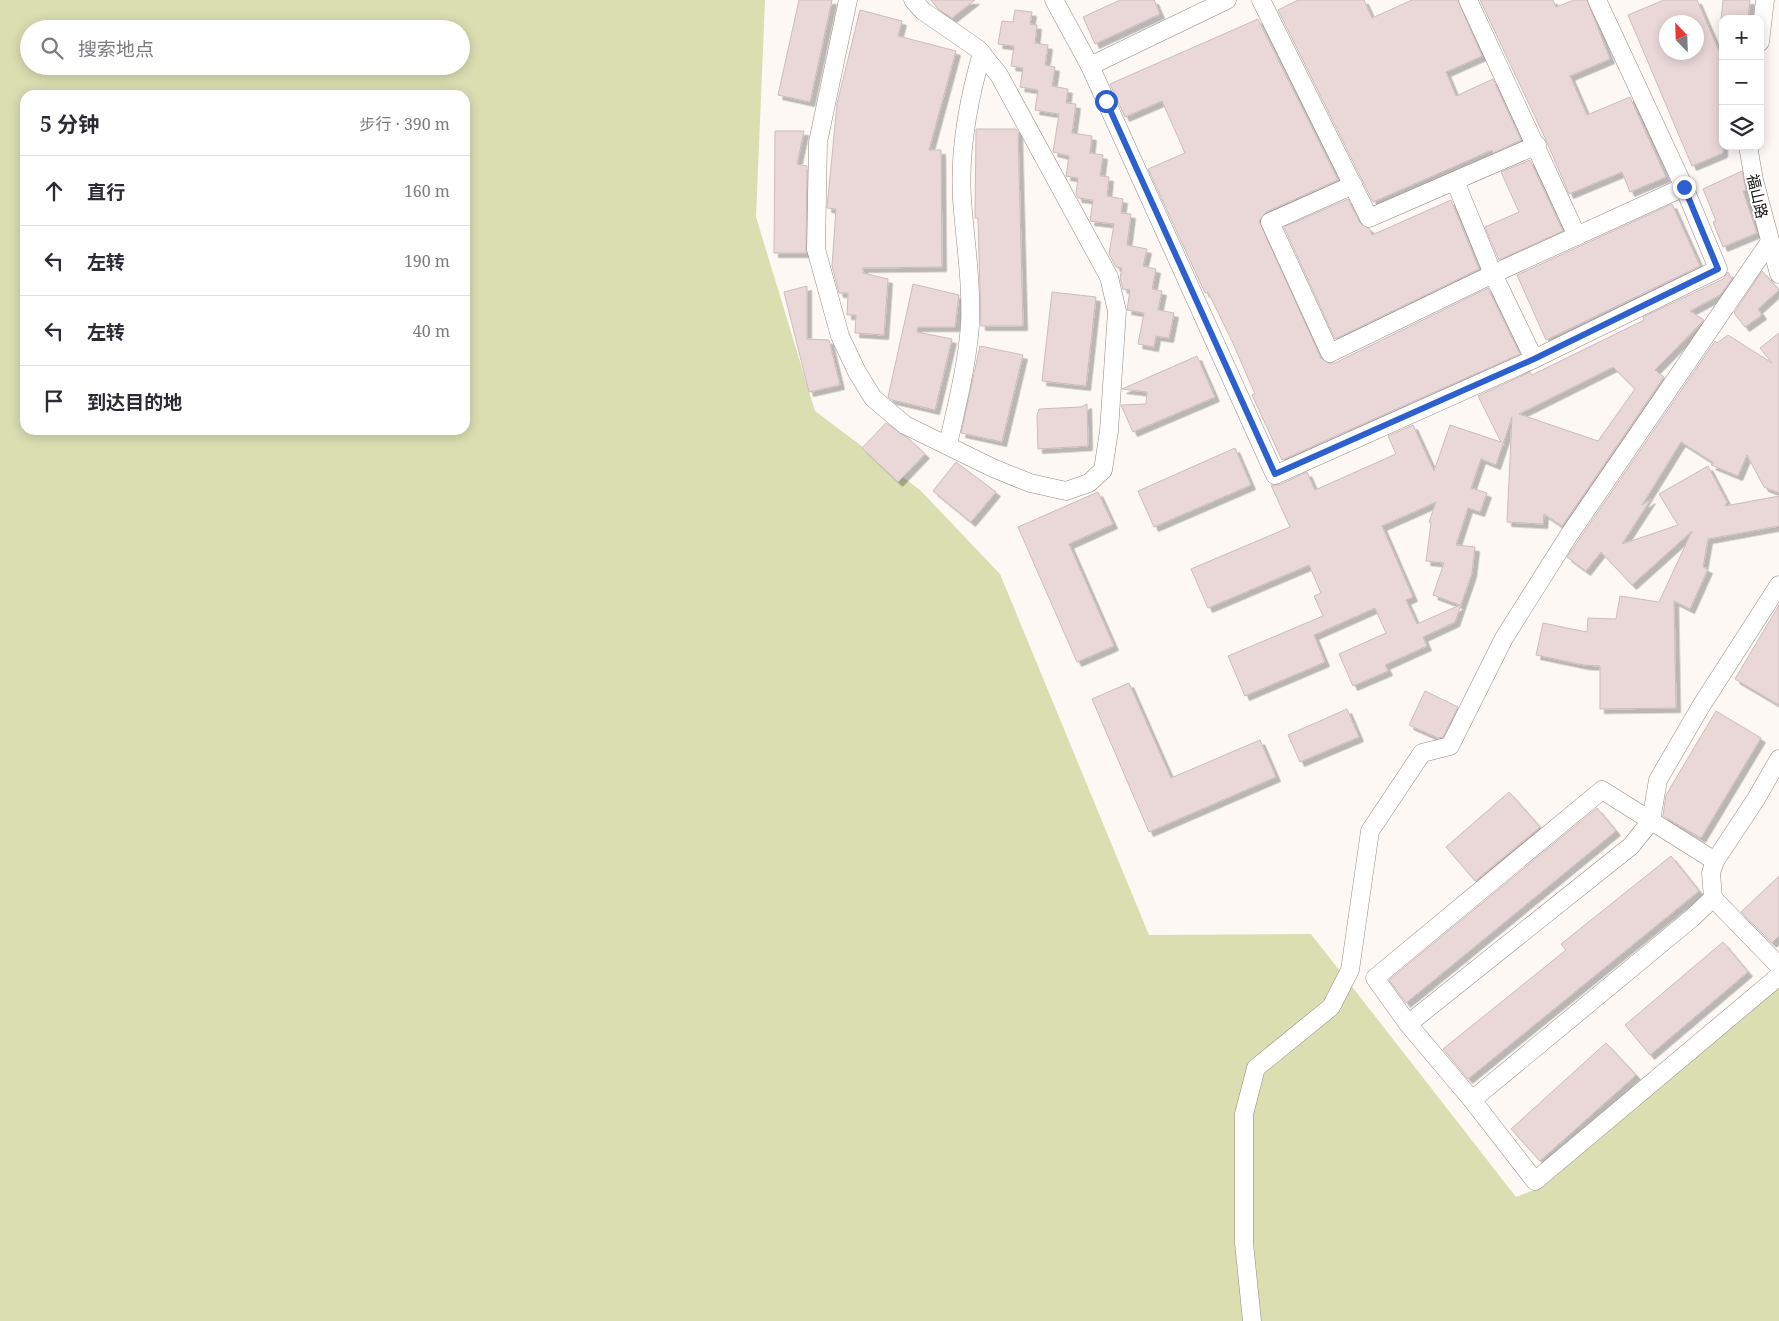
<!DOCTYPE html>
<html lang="zh">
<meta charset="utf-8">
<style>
body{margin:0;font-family:"Noto Serif","Noto Sans SC",serif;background:#f7f7f7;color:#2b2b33}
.controls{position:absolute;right:15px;top:15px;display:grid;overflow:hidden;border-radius:10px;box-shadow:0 2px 12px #0003}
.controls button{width:45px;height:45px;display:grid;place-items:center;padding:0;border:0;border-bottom:1px solid #e1e1e2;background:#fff;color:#2b2b33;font:25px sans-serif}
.compass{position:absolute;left:1659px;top:15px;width:45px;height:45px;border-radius:50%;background:#fff;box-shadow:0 2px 12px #0003;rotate:337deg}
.stop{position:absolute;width:15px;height:15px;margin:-11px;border:4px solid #2c60ce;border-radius:50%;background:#fff}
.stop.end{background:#2c60ce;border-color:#fff;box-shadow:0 1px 5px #0008}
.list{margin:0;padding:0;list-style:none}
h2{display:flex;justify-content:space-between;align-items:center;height:65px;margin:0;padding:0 20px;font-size:21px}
h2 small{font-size:16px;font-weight:400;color:#7c7c81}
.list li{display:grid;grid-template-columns:32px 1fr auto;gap:15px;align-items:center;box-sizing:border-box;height:70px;padding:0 20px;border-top:1px solid #e1e1e2}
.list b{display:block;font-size:19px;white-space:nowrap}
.list em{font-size:16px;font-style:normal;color:#7c7c81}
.icon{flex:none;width:28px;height:28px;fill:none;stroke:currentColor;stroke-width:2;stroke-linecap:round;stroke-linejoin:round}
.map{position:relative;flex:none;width:1779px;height:1321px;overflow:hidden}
.search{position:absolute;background:#fff;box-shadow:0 2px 12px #0003;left:20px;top:20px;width:450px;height:55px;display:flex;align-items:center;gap:12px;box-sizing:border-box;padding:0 18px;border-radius:28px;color:#7c7c81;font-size:19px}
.panel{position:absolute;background:#fff;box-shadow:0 2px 12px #0003;left:20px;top:90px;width:450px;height:345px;border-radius:15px}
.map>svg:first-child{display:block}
.green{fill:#dadeb1;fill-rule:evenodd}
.building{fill:#e9d8d7;stroke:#ccbcbb;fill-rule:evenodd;filter:url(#shadow)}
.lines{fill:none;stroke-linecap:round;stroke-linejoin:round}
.minor-casing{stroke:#968a83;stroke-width:19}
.minor{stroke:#fff;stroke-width:18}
.route{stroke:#2c60ce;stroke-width:6}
.labels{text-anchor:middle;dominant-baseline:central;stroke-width:4;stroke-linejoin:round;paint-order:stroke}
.street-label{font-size:15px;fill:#14100d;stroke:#fff}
</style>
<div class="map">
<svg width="1779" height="1321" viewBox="0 0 1779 1321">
<defs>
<filter id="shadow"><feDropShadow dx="4.5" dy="4.5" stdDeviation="0" flood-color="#0004"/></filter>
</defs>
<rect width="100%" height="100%" fill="#fdf8f4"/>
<path class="green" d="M0,0H765L756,217L815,411L920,490L1000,574L1149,935L1311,934L1516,1197L1534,1190L1779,984V1321H0ZM29,29H461V66H29ZM25,95H465V430H25Z"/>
<g class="building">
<polygon points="799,0 832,0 810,102 778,95"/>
<polygon points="931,0 975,0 952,18 938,9"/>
<polygon points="1120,0 1154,0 1160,14 1095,44 1083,17"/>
<polygon points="1298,0 1364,0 1372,18 1412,0 1458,0 1482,56 1446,72 1456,96 1493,79 1521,140 1493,153 1492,150 1373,202 1278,10"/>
<polygon points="1480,0 1553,0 1556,7 1574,0 1587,0 1610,59 1570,76 1587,115 1630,97 1666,177 1630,192 1622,172 1569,194 1546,140"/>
<path d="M1664,0H1697L1723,60V153L1692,166L1628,15ZM1666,22H1696V52H1666Z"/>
<polygon points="1723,0 1750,0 1748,19 1721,19"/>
<polygon points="860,10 902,21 898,36 956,51 929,150 941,150 942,267 863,268 863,273 888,279 884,335 855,333 856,315 847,315 848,293 839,293 832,266 836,209 827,208 837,104"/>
<polygon points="1015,10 1032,12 1030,24 1037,25 1035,43 1048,45 1045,65 1055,67 1052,86 1068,89 1066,103 1076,104 1072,133 1092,136 1090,153 1103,155 1100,176 1109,177 1107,196 1123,199 1121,213 1131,214 1127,245 1147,249 1143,266 1156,269 1152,289 1162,291 1158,310 1174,313 1169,338 1156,336 1154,347 1138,344 1144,313 1127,310 1130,290 1123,289 1120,278 1122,268 1116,267 1109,254 1114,224 1090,221 1093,200 1078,198 1076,193 1078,178 1066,176 1069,156 1053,152 1059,114 1035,110 1038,90 1020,87 1023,68 1011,66 1014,46 998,44 1002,21 1013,22"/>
<polygon points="1258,19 1338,180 1266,212 1259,221 1321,358 1329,363 1335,363 1488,288 1520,354 1282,460 1252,395 1255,394 1232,341 1208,292 1205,293 1148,169 1185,153 1162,101 1125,117 1110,84"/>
<polygon points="976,129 1016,129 1018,132 1023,326 981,326 978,218 975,218"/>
<polygon points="775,131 804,131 797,164 807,166 806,253 774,253"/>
<polygon points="1530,160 1563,231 1499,260 1485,227 1519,212 1501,172"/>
<polygon points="1742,171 1746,190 1743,191 1757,233 1723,247 1713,222 1716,221 1703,189"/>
<polygon points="1348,199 1360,223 1369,228 1372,235 1451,200 1479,269 1335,339 1284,227"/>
<polygon points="1672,204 1700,266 1546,340 1517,275"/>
<polygon points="1762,271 1779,290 1758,309 1762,315 1745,327 1734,313"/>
<path d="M1728,272L1732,279L1720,295L1690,311L1704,320L1655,370L1664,377L1562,526L1544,514L1543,524L1507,522L1512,417L1496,465L1481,459L1471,488L1487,493L1480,512L1468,508L1456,545L1475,547L1472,573L1455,622L1423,637L1427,646L1385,665L1388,671L1353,686L1339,654L1386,633L1375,608L1314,635L1325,662L1245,696L1228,656L1323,616L1314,596L1321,593L1309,565L1208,608L1191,569L1290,527L1271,485H1279L1307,472L1315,490L1396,454L1388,436L1413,425L1434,471L1450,425L1501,442L1478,396L1530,372L1532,375L1644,320L1643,317L1723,279ZM1613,367L1635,389L1598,441L1519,414ZM1436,502L1429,522L1431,523L1426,561L1444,563L1433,595L1460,605L1417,624L1406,600L1413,597L1382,526Z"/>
<polygon points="913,284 959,295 955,327 918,327 917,332 952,339 935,410 892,400 888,397"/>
<polygon points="807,286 807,339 829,340 840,385 809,392 784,292"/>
<polygon points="1052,292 1096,297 1086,386 1042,381"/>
<polygon points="1779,333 1779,493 1764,487 1747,455 1738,476 1711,465 1714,463 1681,442 1642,505 1651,499 1622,544 1678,525 1659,494 1708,466 1727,502 1725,506 1779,496 1779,526 1708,539 1703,567 1708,569 1690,609 1674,601 1676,708 1600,709 1600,666 1584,665 1536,655 1543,623 1587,632 1588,618 1616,619 1620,596 1659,602 1692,531 1632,585 1601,552 1586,571 1567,557 1715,341 1717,343 1728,335 1772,363 1760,348"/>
<polygon points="980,346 1023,355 1002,442 961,433"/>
<polygon points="1197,356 1215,397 1133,432 1121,405 1146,404 1147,392 1122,389"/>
<polygon points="1087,404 1088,446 1038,449 1037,415 1039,409 1081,407"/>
<polygon points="886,423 909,439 925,454 898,482 862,448"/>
<polygon points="1235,448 1251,485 1154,527 1138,491"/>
<polygon points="956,462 996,492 971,522 933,491"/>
<polygon points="1098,492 1113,524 1069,544 1114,646 1077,662 1018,527"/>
<polygon points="1779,605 1779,705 1735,679"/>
<polygon points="1129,683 1171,778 1260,740 1276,777 1149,832 1092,699"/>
<polygon points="1425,691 1458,707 1443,737 1438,738 1409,725"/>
<polygon points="1347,709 1359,737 1300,762 1288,735"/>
<polygon points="1716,711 1761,738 1701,838 1663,816 1666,795"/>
<polygon points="1509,792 1540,827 1475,881 1446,847"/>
<polygon points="1597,808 1616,831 1406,1003 1389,980"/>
<polygon points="1671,856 1699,891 1468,1079 1443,1049 1566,950 1561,944"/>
<polygon points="1779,876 1779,936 1772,943 1741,912"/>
<polygon points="1723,942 1748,972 1650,1055 1625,1025"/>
<polygon points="1606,1043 1636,1075 1540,1161 1511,1129"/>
</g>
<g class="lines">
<g class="minor-casing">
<g id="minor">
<polyline points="848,0 818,142 816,249 840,336 857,372 873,398 905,425 993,468 1030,483 1066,491 1089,483 1103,470 1109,431 1117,311 1109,277 999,75 978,49 923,11 913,0"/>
<polyline points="1054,0 1090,66 1275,475 1534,359 1718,269 1684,187 1597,0"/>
<polyline points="1261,0 1369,218 1537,145"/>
<polyline points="1468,0 1577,236"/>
<polyline points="1760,42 1765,0"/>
<polyline points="1090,66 1227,0"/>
<polyline points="1748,146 1754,180 1779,274"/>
<polyline points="1455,181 1493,274 1534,359"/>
<polyline points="1353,185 1270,222 1330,353 1493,274 1684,187"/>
<path d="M948,444C957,405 967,365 970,325C972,283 965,241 962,199C959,150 968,101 982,53"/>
<polyline points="1715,861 1602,790 1375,978 1408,1024 1472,1100 1535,1181 1779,976"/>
<polyline points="1713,898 1779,966"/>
<polyline points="1408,1024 1631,846 1651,821 1658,780 1701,706 1779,585"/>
<polyline points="1472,1100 1692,918 1713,898 1711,873 1715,861 1756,799 1779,759"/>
<polyline points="1252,1321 1244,1243 1244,1114 1256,1068 1331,1007 1350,970 1370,831 1422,753 1450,746 1504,638 1569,535 1769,243"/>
</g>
</g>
<use href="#minor" class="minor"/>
</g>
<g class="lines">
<polyline class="route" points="1106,101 1275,474 1534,359 1718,269 1684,187"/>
</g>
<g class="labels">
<g class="street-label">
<text transform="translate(1758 196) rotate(77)">福山路</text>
</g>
</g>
</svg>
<div class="controls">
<button>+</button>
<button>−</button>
<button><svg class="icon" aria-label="layers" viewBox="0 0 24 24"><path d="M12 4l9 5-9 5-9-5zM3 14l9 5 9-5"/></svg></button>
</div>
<svg class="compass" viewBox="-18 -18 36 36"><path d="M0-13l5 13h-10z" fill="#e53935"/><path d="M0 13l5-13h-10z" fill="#7c7c81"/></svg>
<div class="stop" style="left:1106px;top:101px"></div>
<div class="stop end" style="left:1684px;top:187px"></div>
<div class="search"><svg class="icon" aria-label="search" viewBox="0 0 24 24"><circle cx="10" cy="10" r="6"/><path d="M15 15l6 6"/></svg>搜索地点</div>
<section class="panel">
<h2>5 分钟<small>步行 · 390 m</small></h2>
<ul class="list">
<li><svg class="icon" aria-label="ahead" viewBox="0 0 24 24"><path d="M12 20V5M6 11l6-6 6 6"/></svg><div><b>直行</b></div><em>160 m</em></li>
<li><svg class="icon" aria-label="left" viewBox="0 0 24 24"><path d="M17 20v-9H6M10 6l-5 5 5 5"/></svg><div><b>左转</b></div><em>190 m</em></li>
<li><svg class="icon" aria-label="left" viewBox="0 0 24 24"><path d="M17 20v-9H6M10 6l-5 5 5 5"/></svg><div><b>左转</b></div><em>40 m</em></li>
<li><svg class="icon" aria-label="arrive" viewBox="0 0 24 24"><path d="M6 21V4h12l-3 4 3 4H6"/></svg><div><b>到达目的地</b></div></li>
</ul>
</section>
</div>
